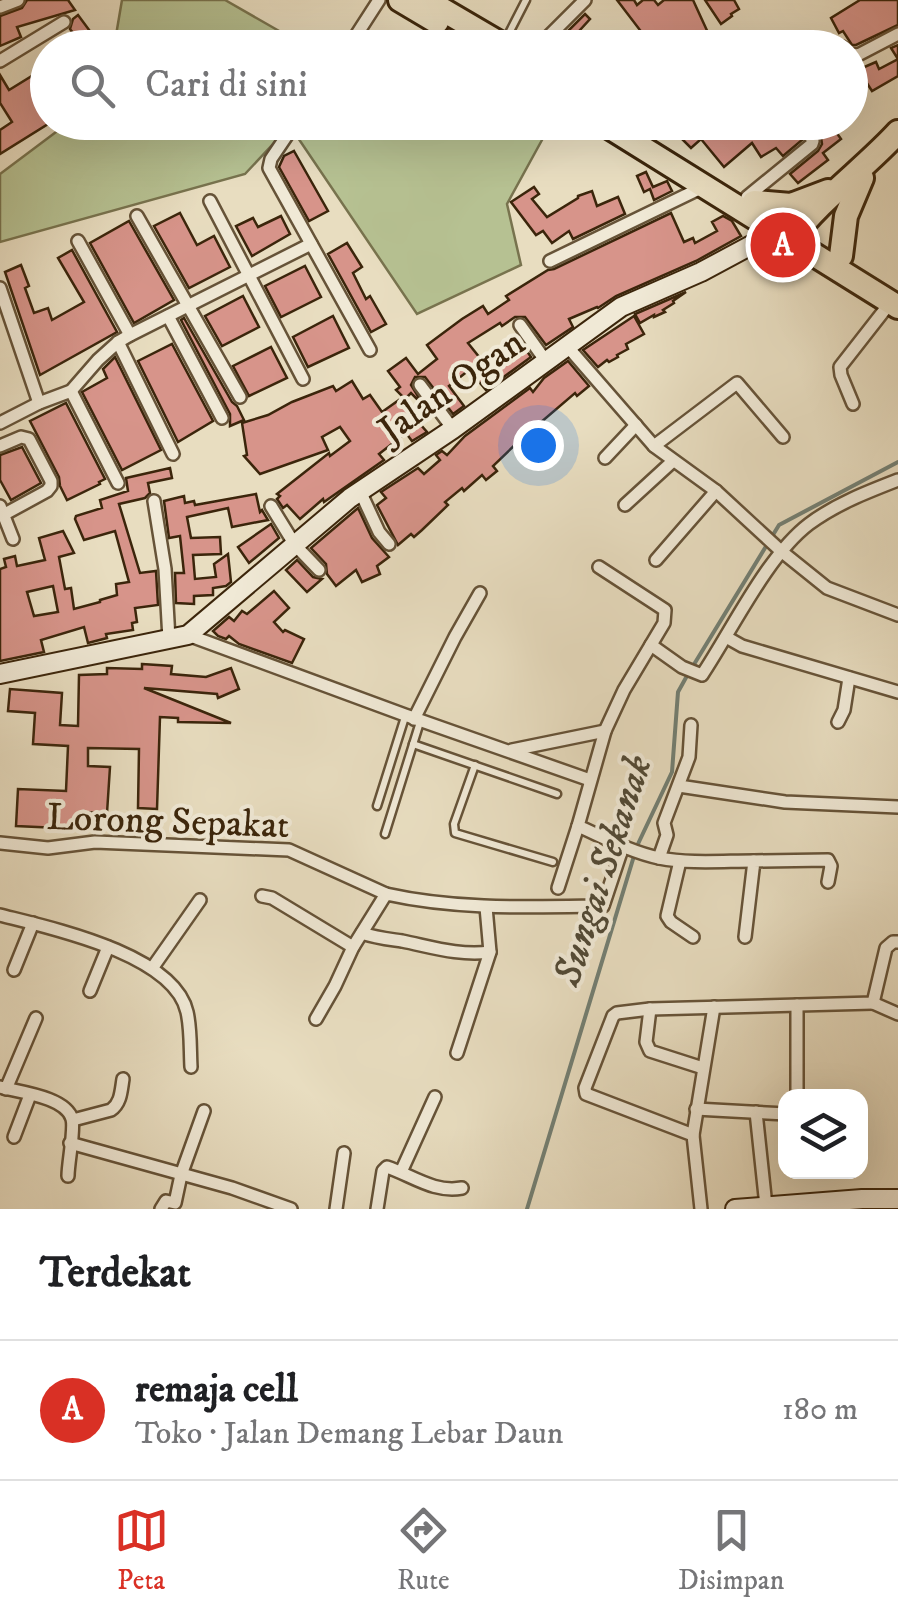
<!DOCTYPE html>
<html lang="id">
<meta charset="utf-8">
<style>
body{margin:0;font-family:"IM FELL DW Pica",serif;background:#f6f6f6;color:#202124}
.controls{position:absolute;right:30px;bottom:30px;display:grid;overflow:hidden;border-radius:20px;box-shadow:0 10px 40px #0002}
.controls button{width:90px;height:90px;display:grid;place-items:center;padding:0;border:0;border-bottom:2px solid #e0e0e0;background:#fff;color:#202124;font:50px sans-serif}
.you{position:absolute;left:538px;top:445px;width:35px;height:35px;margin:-25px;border:8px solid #fff;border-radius:50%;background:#1a73e8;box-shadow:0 0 0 15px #1a73e833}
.badge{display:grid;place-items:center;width:65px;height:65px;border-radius:50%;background:#d93025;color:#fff;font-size:32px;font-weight:700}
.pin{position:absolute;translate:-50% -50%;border:5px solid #fff;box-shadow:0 2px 10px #0006}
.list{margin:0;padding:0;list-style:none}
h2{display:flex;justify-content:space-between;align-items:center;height:130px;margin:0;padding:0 40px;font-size:42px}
h2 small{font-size:32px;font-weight:400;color:#757577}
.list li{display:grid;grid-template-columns:65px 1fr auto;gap:30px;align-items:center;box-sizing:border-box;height:140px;padding:0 40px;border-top:2px solid #e0e0e0}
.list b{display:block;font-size:38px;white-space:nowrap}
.list p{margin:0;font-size:32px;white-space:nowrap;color:#757577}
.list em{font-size:32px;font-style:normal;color:#757577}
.icon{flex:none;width:55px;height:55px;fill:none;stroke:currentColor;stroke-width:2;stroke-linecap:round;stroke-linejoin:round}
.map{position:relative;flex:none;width:898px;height:1209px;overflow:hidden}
.search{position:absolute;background:#fff;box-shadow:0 10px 40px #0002;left:30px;right:30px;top:30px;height:110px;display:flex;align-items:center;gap:25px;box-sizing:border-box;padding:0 35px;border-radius:55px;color:#757577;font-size:38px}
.sheet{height:270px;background:#fff}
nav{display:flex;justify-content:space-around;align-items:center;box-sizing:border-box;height:140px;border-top:2px solid #e0e0e0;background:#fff;font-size:28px;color:#757577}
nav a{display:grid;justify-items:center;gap:5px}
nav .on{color:#d93025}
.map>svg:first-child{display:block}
.green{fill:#b6c192;stroke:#78734e;stroke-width:2.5}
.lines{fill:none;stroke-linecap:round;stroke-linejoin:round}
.stream{stroke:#737f73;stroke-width:4}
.building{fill:#d7948a;stroke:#3b250b;stroke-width:2.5;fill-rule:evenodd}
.lane-casing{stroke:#665338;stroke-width:11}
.street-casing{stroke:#665338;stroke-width:16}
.secondary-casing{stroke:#3b250b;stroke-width:22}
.highway-casing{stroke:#3b250b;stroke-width:28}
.lane{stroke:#f0e9d6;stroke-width:6}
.street{stroke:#f0e9d6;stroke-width:11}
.secondary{stroke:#f0e9d6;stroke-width:18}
.highway{stroke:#e8ddc0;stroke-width:22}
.labels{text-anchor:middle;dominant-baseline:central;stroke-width:8;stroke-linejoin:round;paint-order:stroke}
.street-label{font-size:38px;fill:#3b250b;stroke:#f0e9d6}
.water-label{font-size:40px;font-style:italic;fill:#524a36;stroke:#f0e9d6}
</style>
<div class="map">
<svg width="898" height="1209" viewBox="0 0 898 1209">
<rect width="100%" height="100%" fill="#e8ddc0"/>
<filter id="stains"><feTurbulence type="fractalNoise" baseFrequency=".002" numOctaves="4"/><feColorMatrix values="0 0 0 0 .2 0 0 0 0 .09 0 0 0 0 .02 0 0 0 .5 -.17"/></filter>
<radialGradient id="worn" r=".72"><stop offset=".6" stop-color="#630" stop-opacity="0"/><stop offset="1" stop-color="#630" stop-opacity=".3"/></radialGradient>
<g class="green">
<polygon points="122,0 225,0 307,47 114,47"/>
<polygon points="537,122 548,129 507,204 521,265 417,314 290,126 245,174 0,242 0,174 68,123"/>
</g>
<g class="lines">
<g class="stream">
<polyline points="693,666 779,525 898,462"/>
<polyline points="527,1209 637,846 672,772 678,692 688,674"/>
</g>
</g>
<g class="building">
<polygon points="27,0 68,0 75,10 17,27 21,37 0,46 0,16 22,8"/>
<polygon points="617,0 634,0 637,5 643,0 654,0 658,5 664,0 693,0 715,48 700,48 694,36 672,48 628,48 643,34"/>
<polygon points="705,0 734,0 739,9 731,14 732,16 721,24"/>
<polygon points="860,0 898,0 898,25 856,45 852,45 843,31 839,33 831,18"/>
<polygon points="585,14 590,19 570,41 580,48 551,48"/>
<polygon points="78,15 95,38 97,37 104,48 81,48 83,46 70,29 73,19"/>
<polygon points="898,45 898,76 872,91 861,74 864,73 862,68 876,62 879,69 898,59 891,48"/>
<polygon points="48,66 48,124 0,154 0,130 12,122 0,103 0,75 9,90"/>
<polygon points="695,122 729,122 739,135 758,122 793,122 802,140 783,156 776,148 761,157 752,143 724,167 701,139 691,148 680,137"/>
<polygon points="813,122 829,122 841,139 823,153 828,160 798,183 790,174 818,151 822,144 821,137"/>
<polygon points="294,151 328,211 309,221 279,167 284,156"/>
<polygon points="646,172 653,187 667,181 672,191 654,200 650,189 644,192 637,176"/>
<polygon points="534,187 539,194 532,199 547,217 578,198 578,196 592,191 597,206 618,197 625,214 573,239 569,231 552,243 543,231 536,235 511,202"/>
<polygon points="180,213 197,245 214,236 230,267 189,288 154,226"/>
<polygon points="671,213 684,242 693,238 695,243 717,231 712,222 723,216 732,221 741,236 696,261 616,296 598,308 597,307 569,319 573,327 546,345 525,317 515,317 502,326 500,323 468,343 488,368 522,344 531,357 486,390 469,370 449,386 464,406 453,414 425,377 415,377 411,385 424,406 411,393 405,399 396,390 400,387 388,371 406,358 418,374 437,359 427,345 462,319 483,306 488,314 509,300 506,296 548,270 554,269"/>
<polygon points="281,216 290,234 252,256 236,226 253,218 258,227"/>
<polygon points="129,221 174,300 134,323 90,243"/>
<polygon points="347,243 362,267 353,273 366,299 370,296 386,324 371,332 328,254"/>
<polygon points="72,250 117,332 40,375 5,272 21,265 29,286 25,288 34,313 48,308 52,320 84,302 58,258"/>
<polygon points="305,266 321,297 281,317 265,286"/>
<polygon points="686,292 673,301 674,303 663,310 665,312 654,317 654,315 640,323 635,314"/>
<polygon points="243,296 259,327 222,346 205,316"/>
<polygon points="333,316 349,348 308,367 293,337"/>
<polygon points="634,316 644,334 626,344 628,349 617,355 618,357 609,362 607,360 598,367 583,350"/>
<polygon points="184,318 232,402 237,406 244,420 230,426 230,414 181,320"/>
<polygon points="172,344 213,421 178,442 138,361"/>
<polygon points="271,347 287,378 249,396 233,366"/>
<polygon points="115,357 161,450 122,470 82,392 107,378 103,369"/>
<polygon points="568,361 589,386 577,396 575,393 519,441 493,466 497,471 486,480 482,475 464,491 462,488 445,502 448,505 422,530 414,537 411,534 398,545 377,505 386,498 381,492 418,468 424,474 440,460 436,455 442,451 447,455 465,436 530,388 533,392 544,378"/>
<polygon points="352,381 363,399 370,395 382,412 399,400 427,432 412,441 406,433 379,454 384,460 324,502 323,499 300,519 287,505 283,508 277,499 280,496 277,494 329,453 330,456 350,441 340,427 322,437 328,450 260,474 244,456 247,455 242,423 268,415 292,402 333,386 336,391"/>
<polygon points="66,403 105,479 99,482 100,484 67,500 60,486 59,477 30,421"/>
<polygon points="22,447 41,483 11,500 0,480 0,455"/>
<path d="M170,468L172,478L148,483L150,493L145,498L119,504L140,573L156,571L158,605L135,608L137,622L132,623L133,630L106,634L107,638L88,643L84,627L41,640L44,652L0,661V569L6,567L4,559L15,556L17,566L45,560L39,538L63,531L74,553L59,557L65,589L71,588L74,609L100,602V600L117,595L116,584L129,582L115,531L84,540L75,519L76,516L102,508L100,500L128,491L126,478ZM53,586L58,612L34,616L27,592Z"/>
<polygon points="256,494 260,512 262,510 268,520 232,527 228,508 187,517 191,538 220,537 221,554 193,555 195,579 216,577 214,564 228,554 231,582 226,586 213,588 213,595 194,596 194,604 176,603 175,573 184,573 180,536 169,538 164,501 184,496 185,503 194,501 195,505"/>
<polygon points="358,508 372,538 389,557 377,566 380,574 362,582 356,570 336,586 327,574 326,564 311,548"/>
<polygon points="271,524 279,538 249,563 238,547"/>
<polygon points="297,560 313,577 322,579 307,592 286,570"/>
<polygon points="274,591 289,608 274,622 283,632 285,630 304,639 292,663 239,644 229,636 226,639 218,636 213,631 229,617 234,621 242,611 247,614"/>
<polygon points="142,664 172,666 171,674 206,677 231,668 239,689 218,698 217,694 144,688 231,723 178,722 178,718 160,717 157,809 138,808 139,749 88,748 88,766 110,767 107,813 80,812 80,829 16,826 18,789 66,791 68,746 33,744 35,713 8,711 10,689 62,693 60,725 78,726 79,675 107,674 107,668 142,669"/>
</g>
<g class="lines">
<g class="lane-casing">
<g id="lane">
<polyline points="506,39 526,0"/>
<polyline points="413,744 557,794"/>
<polyline points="475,765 454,824 455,833 553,862"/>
<polyline points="377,806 405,717"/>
<polyline points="385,834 420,722"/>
</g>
</g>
<g class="street-casing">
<g id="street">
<polyline points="0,7 18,0"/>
<polyline points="747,44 750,48"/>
<polyline points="842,47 843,48"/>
<polyline points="348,48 379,0"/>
<polyline points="537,48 585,0"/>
<polyline points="598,48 599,44"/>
<polyline points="850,54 858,55 898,34"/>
<polyline points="0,61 64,22"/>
<polyline points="296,122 271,159 269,168 370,350"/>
<polyline points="747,197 812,144 813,141 802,122"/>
<polyline points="210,201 303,379"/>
<polyline points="137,216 240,397"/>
<polyline points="78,241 130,335"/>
<polyline points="550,261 705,186"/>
<polyline points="0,288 39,403"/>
<polyline points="168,316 222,418"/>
<polyline points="520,325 545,360"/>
<polyline points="118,342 173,454"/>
<polyline points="567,346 654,446 737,383 783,437"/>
<polyline points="420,385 453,429"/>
<polyline points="71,391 118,483"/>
<polyline points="853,404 841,375 840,367 890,303"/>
<polyline points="0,423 39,403 71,391 98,360 118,342 130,335 311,244"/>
<polyline points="0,446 21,437 29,439 51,481 51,486 47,491 3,515"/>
<polyline points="654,446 716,491 781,551 827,588 898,615"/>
<polyline points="605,458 636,425"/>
<polyline points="360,491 379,532 389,544"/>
<polyline points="154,501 165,569 169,639"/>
<polyline points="625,505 673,461"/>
<polyline points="0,506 13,539"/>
<polyline points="271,506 295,545 319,570"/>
<polyline points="656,560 716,491"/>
<path d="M599,567L665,610L664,623L624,690L605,731L578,826C605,838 631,852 659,858C690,864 723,861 754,861"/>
<polyline points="188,635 405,715 590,780"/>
<polyline points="726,637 742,646 898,692"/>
<path d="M651,645L682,667L702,675C732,630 767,556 809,524C836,504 867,492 898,480"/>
<polyline points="414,719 455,637 480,593"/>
<polyline points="838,722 844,710 849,678"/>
<polyline points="512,750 605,731"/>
<polyline points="679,786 785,802 898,807"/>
<polyline points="0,843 48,848 95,842 289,850 386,894"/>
<polyline points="659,858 667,835 664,823 689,757 691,725"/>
<polyline points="680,861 667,916 671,922 693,937"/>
<polyline points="558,888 578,826"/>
<polyline points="262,896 272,898 353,947"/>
<path d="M0,915C51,928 174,954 187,1012C191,1029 190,1050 191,1067"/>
<path d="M362,933C376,938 388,939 402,941C432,947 459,956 490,952"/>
<polyline points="745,937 754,861 828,860 831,866 828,882"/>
<polyline points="153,967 200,900"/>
<polyline points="14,970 33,923"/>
<polyline points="90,991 108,947"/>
<polyline points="873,1003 898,1014"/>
<polyline points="797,1005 797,1096"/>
<polyline points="650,1009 646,1042 650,1051 703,1068"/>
<path d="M316,1019L335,986L353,947L386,894C458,910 530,907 603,906L623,846"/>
<polyline points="457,1053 490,952 486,907"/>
<path d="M0,1087C19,1092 66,1097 72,1119C75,1129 68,1163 68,1176"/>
<polyline points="6,1089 36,1018"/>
<polyline points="696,1109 786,1114"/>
<polyline points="756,1112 766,1206"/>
<path d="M73,1120L111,1110C121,1103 121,1091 123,1079"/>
<polyline points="693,1135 714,1007"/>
<polyline points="14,1137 30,1095"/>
<polyline points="70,1143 232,1188 291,1209"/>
<polyline points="401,1172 435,1097"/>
<polyline points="161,1209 166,1201 175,1203 181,1175 204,1111"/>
<polyline points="336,1209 344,1153"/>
<path d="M377,1209L383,1171L387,1167C413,1176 434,1193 462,1188"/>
<polyline points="701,1209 693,1135 586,1094 585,1088 613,1016 617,1013 650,1009 873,1003 886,948 893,942 898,942"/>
</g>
</g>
<g class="secondary-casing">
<g id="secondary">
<polyline points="0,674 188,635 350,498 453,429 621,307 701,272 785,227"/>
<polyline points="735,1209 862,1199 898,1199"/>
</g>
</g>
<g class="highway-casing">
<g id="highway">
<polyline points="400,0 437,22"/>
<polyline points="426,0 508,48"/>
<polyline points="601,122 898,307"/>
<polyline points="754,202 791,205 828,191"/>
<path d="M791,239C822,198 864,169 898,132"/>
<polyline points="841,256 846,216 862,178"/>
</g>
</g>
<use href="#lane" class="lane"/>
<use href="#street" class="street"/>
<use href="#secondary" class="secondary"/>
<use href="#highway" class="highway"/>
</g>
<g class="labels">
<g class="street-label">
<text transform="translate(452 387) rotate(-35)">Jalan Ogan</text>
<text transform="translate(168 822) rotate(2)">Lorong Sepakat</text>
</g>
<g class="water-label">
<text transform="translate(604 871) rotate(-72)">Sungai Sekanak</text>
</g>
</g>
<rect width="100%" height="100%" filter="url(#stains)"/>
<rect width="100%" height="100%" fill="url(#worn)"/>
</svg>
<div class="controls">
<button><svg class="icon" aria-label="layers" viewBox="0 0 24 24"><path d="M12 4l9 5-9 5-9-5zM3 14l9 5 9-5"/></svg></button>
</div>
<div class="you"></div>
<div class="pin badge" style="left:783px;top:245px">A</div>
<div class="search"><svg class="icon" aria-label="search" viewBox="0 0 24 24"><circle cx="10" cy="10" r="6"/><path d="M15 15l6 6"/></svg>Cari di sini</div>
</div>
<section class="sheet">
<h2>Terdekat<small></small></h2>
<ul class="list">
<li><span class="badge">A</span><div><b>remaja cell</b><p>Toko · Jalan Demang Lebar Daun</p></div><em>180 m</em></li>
</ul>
</section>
<nav>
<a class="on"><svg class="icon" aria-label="map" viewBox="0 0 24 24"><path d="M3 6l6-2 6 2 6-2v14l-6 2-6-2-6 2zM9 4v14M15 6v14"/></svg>Peta</a>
<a><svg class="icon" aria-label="directions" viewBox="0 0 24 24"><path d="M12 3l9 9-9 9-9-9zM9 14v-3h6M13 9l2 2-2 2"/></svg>Rute</a>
<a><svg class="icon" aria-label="saved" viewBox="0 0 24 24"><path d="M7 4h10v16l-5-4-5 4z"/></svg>Disimpan</a>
</nav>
